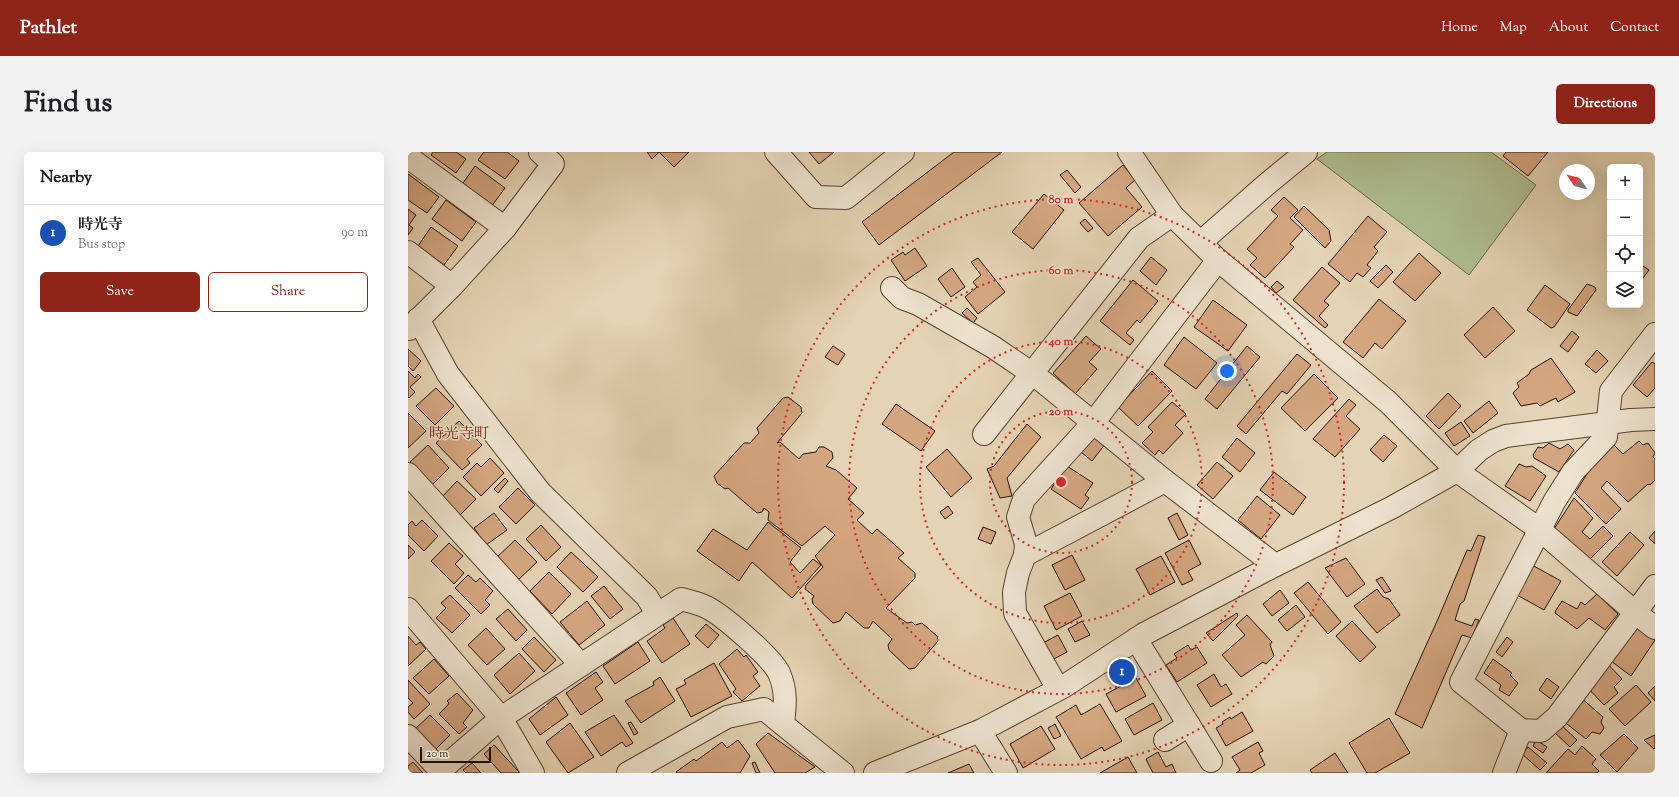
<!DOCTYPE html>
<meta charset="utf-8">
<style>
body{margin:0;font-family:"Sorts Mill Goudy","Noto Serif JP",serif;background:#f2f2f2;color:#202124}
.controls{position:absolute;right:12px;top:12px;display:grid;overflow:hidden;border-radius:6px;box-shadow:0 4px 16px #0002}
.controls button{width:36px;height:36px;display:grid;place-items:center;padding:0;border:0;border-bottom:1px solid #e0e0e0;background:#fff;color:#202124;font:20px sans-serif}
.compass{position:absolute;left:1151px;top:12px;width:36px;height:36px;border-radius:50%;background:#fff;box-shadow:0 4px 16px #0002;rotate:305deg}
.scale{position:absolute;left:12px;bottom:10px;width:71px;box-sizing:border-box;padding-left:4px;border:2px solid #271106;border-top:0;font-size:11px;line-height:14px;white-space:nowrap;color:#271106;-webkit-text-stroke:3px #ede2ce;paint-order:stroke}
.you{position:absolute;left:819px;top:219px;width:14px;height:14px;margin:-10px;border:3px solid #fff;border-radius:50%;background:#1a73e8;box-shadow:0 0 0 6px #1a73e833}
.badge{display:grid;place-items:center;width:26px;height:26px;border-radius:50%;background:#8f2418;color:#fff;font-size:13px;font-weight:700}
.pin{position:absolute;translate:-50% -50%;border:2px solid #fff;box-shadow:0 1px 4px #0006}
.list{margin:0;padding:0;list-style:none}
h2{display:flex;justify-content:space-between;align-items:center;height:52px;margin:0;padding:0 16px;font-size:17px}
h2 small{font-size:13px;font-weight:400;color:#757577}
.list li{display:grid;grid-template-columns:26px 1fr auto;gap:12px;align-items:center;box-sizing:border-box;height:56px;padding:0 16px;border-top:1px solid #e0e0e0}
.list b{display:block;font-size:15px;white-space:nowrap}
.list p{margin:0;font-size:13px;white-space:nowrap;color:#757577}
.list em{font-size:13px;font-style:normal;color:#757577}
.actions{display:flex;gap:8px;padding:12px 16px}
.actions a{flex:1;padding:9px 0;border:1px solid #8f2418;border-radius:6px;text-align:center;font-size:14px;color:#8f2418}
.actions .main{background:#8f2418;color:#fff}
.icon{flex:none;width:22px;height:22px;fill:none;stroke:currentColor;stroke-width:2;stroke-linecap:round;stroke-linejoin:round}
.map{position:relative;flex:none;width:1247px;height:621px;overflow:hidden;border-radius:6px}
header{display:flex;align-items:center;gap:24px;box-sizing:border-box;height:56px;padding:0 20px;background:#8f2418;color:#fff}
header strong{font-size:19px}
nav{display:flex;gap:22px;margin-inline-start:auto;font-size:14px}
.intro{display:flex;align-items:center;justify-content:space-between;box-sizing:border-box;height:96px;padding:0 24px}
h1{margin:0;font-size:28px}
.button{padding:10px 18px;border-radius:6px;background:#8f2418;color:#fff;font-size:14px;font-weight:700}
main{display:flex;gap:24px;padding:0 24px}
aside{flex:1;background:#fff;border-radius:6px;box-shadow:0 4px 16px #0002}
.map>svg:first-child{display:block}
.green{fill:#aebe92;stroke:#6a684c}
.building{fill:#d4a680;stroke:#271106}
.lines{fill:none;stroke-linecap:round;stroke-linejoin:round}
.minor-casing{stroke:#564232;stroke-width:24}
.minor{stroke:#ede2ce;stroke-width:22}
.ring{fill:none;stroke:#d62828;stroke-width:2;stroke-dasharray:2 4}
.labels{text-anchor:middle;dominant-baseline:central;stroke-width:3;stroke-linejoin:round;paint-order:stroke}
.neighbourhood-label{font-size:15px;fill:#7a1f14;stroke:#ede2ce}
.centre{fill:#d62828;stroke:#ede2ce;stroke-width:2}
.ring-label{font-size:12px;text-anchor:middle;font-weight:bold;fill:#d62828;stroke:#ede2ce;stroke-width:3;stroke-linejoin:round;paint-order:stroke}
</style>
<header>
<strong>Pathlet</strong>
<nav><a>Home</a><a>Map</a><a>About</a><a>Contact</a></nav>
</header>
<div class="intro"><h1>Find us</h1><a class="button">Directions</a></div>
<main>
<aside>
<h2>Nearby<small></small></h2>
<ul class="list">
<li><span class="badge" style="background:#1a4fb4">1</span><div><b>時光寺</b><p>Bus stop</p></div><em>90 m</em></li>
</ul>
<div class="actions"><a class="main">Save</a><a>Share</a></div>
</aside>
<div class="map">
<svg width="1247" height="621" viewBox="0 0 1247 621">
<rect width="100%" height="100%" fill="#e4d3b4"/>
<filter id="stains"><feTurbulence type="fractalNoise" baseFrequency=".005" numOctaves="4"/><feColorMatrix values="0 0 0 0 .2 0 0 0 0 .09 0 0 0 0 .02 0 0 0 .5 -.17"/></filter>
<radialGradient id="worn" r=".72"><stop offset=".6" stop-color="#630" stop-opacity="0"/><stop offset="1" stop-color="#630" stop-opacity=".3"/></radialGradient>
<polygon class="green" points="919,0 1083,0 1128,33 1061,123 909,7"/>
<g class="building">
<polygon points="25,0 48,0 58,7 48,21 23,3"/>
<polygon points="76,0 99,0 111,9 97,27 70,8"/>
<polygon points="239,0 281,0 266,15 251,0 244,7"/>
<polygon points="401,0 426,0 411,12"/>
<polygon points="546,0 594,0 471,93 454,70"/>
<polygon points="1098,0 1140,0 1120,24 1095,4"/>
<polygon points="715,13 727,28 718,36 734,55 700,84 671,51"/>
<polygon points="67,14 97,36 83,55 53,34"/>
<polygon points="659,18 673,35 667,41 652,23"/>
<polygon points="0,22 31,45 19,61 0,48"/>
<polygon points="636,42 656,58 625,97 604,80"/>
<polygon points="876,45 890,58 882,66 895,78 882,92 886,95 857,126 842,113 849,106 839,97 870,64 863,58"/>
<polygon points="38,48 68,70 54,89 24,67"/>
<polygon points="896,54 921,78 923,89 917,96 886,65"/>
<polygon points="0,57 8,63 1,73 5,76 0,83"/>
<polygon points="960,64 979,80 966,95 970,99 959,113 963,116 955,125 949,121 942,130 920,112"/>
<polygon points="677,67 685,76 680,80 672,71"/>
<polygon points="23,75 50,94 36,113 10,94"/>
<polygon points="507,96 519,114 497,129 483,108 495,100 497,103"/>
<polygon points="1011,101 1033,121 1007,149 985,130"/>
<polygon points="743,105 759,118 748,133 732,119"/>
<polygon points="570,106 597,140 570,162 557,145 569,135 565,130 573,123 563,110"/>
<polygon points="1232,112 1241,118 1232,130"/>
<polygon points="978,113 985,120 970,136 962,129"/>
<polygon points="914,115 932,131 916,149 921,153 911,164 920,173 917,176 885,148"/>
<polygon points="544,116 557,135 543,145 530,127"/>
<polygon points="725,128 750,149 732,171 729,168 718,181 726,188 722,193 692,169"/>
<polygon points="869,129 876,135 868,141 863,135"/>
<polygon points="1179,132 1187,135 1188,138 1169,164 1160,160 1160,158"/>
<polygon points="1137,133 1162,152 1146,175 1143,176 1119,158"/>
<polygon points="971,147 998,169 974,197 967,191 955,206 935,190"/>
<polygon points="805,148 839,173 820,199 786,175"/>
<polygon points="1085,155 1107,179 1077,206 1056,183"/>
<polygon points="559,156 569,166 565,171 554,161"/>
<polygon points="1164,179 1171,185 1160,200 1152,194"/>
<polygon points="678,184 693,197 681,210 689,217 667,242 645,221"/>
<polygon points="776,185 809,211 788,237 756,213"/>
<polygon points="425,194 437,202 430,213 417,205"/>
<polygon points="839,194 852,205 809,257 797,247"/>
<polygon points="0,197 13,209 5,219 0,214"/>
<polygon points="1189,198 1200,209 1188,221 1177,212"/>
<polygon points="889,202 903,213 879,242 874,239 838,282 829,274"/>
<polygon points="1143,206 1167,240 1150,250 1148,246 1132,254 1129,251 1113,254 1105,241 1111,235 1109,231 1121,222 1123,218"/>
<polygon points="1244,210 1247,212 1247,236 1239,245 1225,233"/>
<polygon points="0,219 7,226 10,222 13,225 2,235 7,240 1,246 0,245"/>
<polygon points="744,219 764,239 730,274 710,255"/>
<polygon points="906,222 930,246 897,279 873,256"/>
<polygon points="28,236 46,254 27,273 8,254"/>
<polygon points="1040,241 1053,254 1031,277 1018,264"/>
<polygon points="380,245 393,255 394,261 369,291 372,290 391,307 395,302 408,300 411,295 416,295 424,300 425,306 418,314 428,318 449,336 440,347 456,361 449,368 464,382 469,377 496,401 490,406 507,421 507,426 478,456 499,471 504,470 507,473 514,471 529,484 530,489 507,516 501,517 481,498 480,493 484,487 465,469 461,476 456,476 438,460 432,469 425,471 405,452 404,447 406,444 397,437 398,433 415,415 407,404 427,383 417,374 394,394 360,368 361,360 356,356 354,360 349,361 320,336 317,337 309,331 306,324 336,291 342,291 351,281 349,276 375,246"/>
<polygon points="941,247 948,253 938,264 952,277 927,305 905,287"/>
<polygon points="1081,249 1090,261 1065,281 1056,269"/>
<polygon points="764,250 778,262 767,273 775,281 755,302 751,298 747,303 734,291 745,280 740,275"/>
<polygon points="488,252 527,279 513,299 474,272"/>
<polygon points="0,261 18,279 0,296"/>
<polygon points="51,269 74,293 59,307 62,311 54,318 28,291"/>
<polygon points="1053,270 1062,284 1046,294 1037,281"/>
<polygon points="619,272 633,285 599,326 604,344 592,346 579,317 586,314"/>
<polygon points="687,282 698,291 684,309 673,300"/>
<polygon points="976,283 989,294 975,310 962,298"/>
<polygon points="829,286 847,301 832,320 814,305"/>
<polygon points="1231,289 1235,293 1240,291 1247,301 1245,305 1247,307 1247,328 1242,333 1240,332 1220,350 1199,329 1193,336 1213,357 1198,372 1167,341 1189,306 1206,293 1215,302"/>
<polygon points="1141,291 1152,297 1160,292 1166,298 1151,320 1126,306 1125,303 1130,295 1135,296"/>
<polygon points="20,293 41,316 24,333 2,310"/>
<polygon points="539,297 564,326 543,345 518,315"/>
<polygon points="82,306 96,321 73,344 55,325 69,311 73,315"/>
<polygon points="809,310 825,324 805,347 789,333"/>
<polygon points="1111,312 1118,315 1124,314 1138,324 1122,349 1097,334"/>
<polygon points="659,314 685,331 677,343 681,346 673,357 643,337"/>
<polygon points="866,320 898,345 885,363 852,338"/>
<polygon points="97,326 100,329 90,341 86,337"/>
<polygon points="49,329 68,347 51,364 32,347"/>
<polygon points="110,336 127,353 108,372 91,355"/>
<polygon points="849,344 872,363 853,387 830,368"/>
<polygon points="1166,346 1185,366 1174,380 1182,387 1195,374 1205,384 1179,410 1146,377"/>
<polygon points="540,354 545,361 537,367 532,360"/>
<polygon points="86,361 99,378 78,393 66,376"/>
<polygon points="769,361 780,383 771,388 760,366"/>
<polygon points="14,368 30,384 16,399 0,383 0,373 4,369 8,374"/>
<polygon points="360,370 393,396 382,410 392,421 405,407 413,413 384,446 344,410 331,429 289,399 305,377 339,398"/>
<polygon points="133,373 153,395 138,409 118,387"/>
<polygon points="575,375 588,380 583,392 570,387"/>
<polygon points="1247,379 1247,392 1241,386"/>
<polygon points="1222,380 1236,393 1209,424 1194,410"/>
<polygon points="1070,383 1077,385 1056,449 1052,452 1047,468 1064,474 1067,467 1071,468 1064,486 1054,483 1014,576 987,562 1030,467 1059,398 1063,399"/>
<polygon points="107,388 129,410 108,430 86,408"/>
<polygon points="781,388 793,412 780,419 785,428 774,433 757,401"/>
<polygon points="41,391 55,404 47,412 56,421 46,432 23,409"/>
<polygon points="0,393 7,400 0,407"/>
<polygon points="163,400 190,425 175,440 149,415"/>
<polygon points="664,403 677,428 657,438 644,413"/>
<polygon points="753,404 767,430 742,443 728,417"/>
<polygon points="938,406 957,432 939,445 917,416"/>
<polygon points="1124,413 1153,429 1136,458 1109,443"/>
<polygon points="141,420 163,442 144,462 122,439"/>
<polygon points="60,423 68,430 72,426 85,439 77,448 82,453 73,462 47,436"/>
<polygon points="974,425 983,439 977,441 968,428"/>
<polygon points="900,430 933,470 920,482 886,441"/>
<polygon points="196,434 215,457 202,467 183,444"/>
<polygon points="969,437 975,445 981,447 992,463 969,481 946,454"/>
<polygon points="872,438 881,451 864,464 855,452"/>
<polygon points="662,441 674,464 648,478 636,454"/>
<polygon points="1189,442 1210,462 1197,478 1181,466 1169,477 1147,461 1148,458 1154,449 1169,457 1173,450 1177,453"/>
<polygon points="42,443 62,463 44,481 28,466 38,456 33,451"/>
<polygon points="179,449 197,473 171,493 152,470"/>
<polygon points="888,453 897,465 879,479 870,468"/>
<polygon points="100,457 119,478 108,489 88,467"/>
<polygon points="829,461 830,464 805,489 798,481"/>
<polygon points="839,463 864,490 862,493 866,504 858,512 855,510 833,525 814,503 837,483 828,473"/>
<polygon points="265,466 282,492 254,511 239,489 257,476 255,473"/>
<polygon points="674,469 682,483 667,490 660,477"/>
<polygon points="944,469 968,495 952,510 928,484"/>
<polygon points="1224,471 1247,488 1223,524 1199,506"/>
<polygon points="298,472 311,483 300,496 287,484"/>
<polygon points="78,476 97,497 79,513 60,493"/>
<polygon points="650,483 659,500 644,508 635,491"/>
<polygon points="0,484 8,493 12,490 18,497 0,514"/>
<polygon points="126,485 148,508 136,520 114,497"/>
<polygon points="1099,485 1105,490 1094,505 1088,500"/>
<polygon points="230,490 242,509 207,532 195,514"/>
<polygon points="780,493 783,498 789,495 799,511 769,530 758,513 769,506 766,502"/>
<polygon points="329,497 336,505 338,503 350,520 345,524 352,534 334,549 325,540 328,537 311,512"/>
<polygon points="111,501 127,519 102,542 86,523"/>
<polygon points="26,507 41,524 21,542 5,526"/>
<polygon points="1085,507 1104,521 1102,523 1110,531 1101,544 1091,538 1093,533 1076,521"/>
<polygon points="1196,508 1214,527 1206,535 1210,541 1196,553 1177,533"/>
<polygon points="306,511 324,544 283,565 268,537 278,532 276,528"/>
<polygon points="188,520 195,530 187,536 195,548 173,563 158,541"/>
<polygon points="806,522 813,535 818,532 824,542 803,555 789,533"/>
<polygon points="252,525 267,549 233,571 217,549 246,533 245,530"/>
<polygon points="728,526 738,544 708,560 698,542"/>
<polygon points="1139,526 1151,535 1143,547 1131,538"/>
<polygon points="0,528 22,552 6,567 0,560 0,555 5,551 0,546"/>
<polygon points="1228,533 1243,550 1217,574 1201,557"/>
<polygon points="1247,534 1247,549 1240,541"/>
<polygon points="49,541 65,558 55,571 59,575 51,582 31,562 39,554 41,551 39,549"/>
<polygon points="1171,544 1195,565 1193,570 1196,576 1192,582 1184,580 1178,587 1154,568"/>
<polygon points="148,545 160,563 132,583 121,567"/>
<polygon points="745,551 754,568 726,583 717,567"/>
<polygon points="692,552 714,589 696,599 694,595 673,607 648,565 668,553 673,563"/>
<polygon points="834,560 845,579 818,594 808,576 815,572 814,570 822,565 823,567"/>
<polygon points="22,563 42,583 25,600 5,579"/>
<polygon points="206,563 225,591 218,595 214,590 193,604 177,580"/>
<polygon points="981,566 1002,601 967,621 959,621 941,591"/>
<polygon points="223,570 230,581 226,583 220,571"/>
<polygon points="162,571 186,605 160,621 138,590"/>
<polygon points="1151,571 1169,588 1162,595 1144,578"/>
<polygon points="647,572 653,584 646,587 640,576"/>
<polygon points="633,574 647,597 615,616 602,592"/>
<polygon points="360,581 407,615 397,621 367,621 348,592"/>
<polygon points="1216,582 1230,596 1209,620 1192,603"/>
<polygon points="1247,583 1247,596 1246,597 1236,588"/>
<polygon points="330,588 342,604 332,621 269,621 268,620 286,607 288,609 314,590 319,596"/>
<polygon points="1128,588 1139,595 1135,601 1125,594"/>
<polygon points="850,590 855,599 851,601 857,613 843,621 828,621 832,618 824,605"/>
<polygon points="86,593 111,620 110,621 93,621 76,602"/>
<polygon points="1174,594 1188,607 1184,612 1191,619 1189,621 1138,621 1160,597 1167,603"/>
<polygon points="1120,595 1139,611 1132,618 1114,602"/>
<polygon points="750,600 758,615 764,612 768,621 745,621 738,607"/>
<polygon points="927,601 940,621 904,621 902,618"/>
<polygon points="720,605 729,621 692,621"/>
<polygon points="5,610 15,621 0,621 0,614"/>
<polygon points="347,610 352,621 348,621 344,611"/>
<polygon points="64,611 73,621 58,621 55,618"/>
<polygon points="561,612 566,621 540,621"/>
</g>
<g class="lines">
<g class="minor-casing">
<g id="minor">
<polyline points="368,0 408,45 438,46 495,0"/>
<polyline points="721,0 764,63 810,108 980,250 1049,319 1131,377 1228,461 1247,476"/>
<polyline points="0,5 97,76"/>
<polyline points="793,90 859,32 898,0"/>
<polyline points="0,100 44,134"/>
<polyline points="484,136 494,146 510,152 585,195 629,225 757,329 867,413"/>
<polyline points="10,167 40,222 132,340 239,445 249,462"/>
<polyline points="1,177 44,134 97,76 145,12 132,0"/>
<polyline points="1247,182 1203,239 1198,285 1165,320 1146,350 1053,530 1113,578 1133,579 1149,565 1247,434"/>
<polyline points="576,282 731,86 764,63"/>
<polyline points="0,322 173,513"/>
<polyline points="617,403 757,329"/>
<polyline points="0,457 93,566 125,621"/>
<polyline points="728,487 803,609"/>
<polyline points="650,537 607,461 606,440 610,421 617,403 618,392 610,365 616,347 685,271 810,108"/>
<polyline points="572,579 598,621"/>
<polyline points="0,584 35,621"/>
<polyline points="757,588 781,573"/>
<path d="M33,618L93,566L273,447C281,449 289,451 296,454C313,461 363,505 371,521C379,539 377,554 375,572"/>
<polyline points="220,621 319,565 356,557 435,621"/>
<polyline points="467,621 572,579 655,535 736,482 862,416 983,356 1049,319 1071,298 1085,289 1098,284 1223,268 1247,267"/>
<polyline points="1096,621 1113,578"/>
</g>
</g>
<use href="#minor" class="minor"/>
</g>
<g class="ring">
<circle cx="653" cy="330" r="71"/>
<circle cx="653" cy="330" r="141"/>
<circle cx="653" cy="330" r="212"/>
<circle cx="653" cy="330" r="283"/>
</g>
<g class="labels">
<g class="neighbourhood-label">
<text x="51" y="282">時光寺町</text>
</g>
</g>
<circle cx="653" cy="330" r="6" class="centre"/>
<g class="ring-label">
<text x="653" y="51">80 m</text>
<text x="653" y="122">60 m</text>
<text x="653" y="193">40 m</text>
<text x="653" y="263">20 m</text>
</g>
<rect width="100%" height="100%" filter="url(#stains)"/>
<rect width="100%" height="100%" fill="url(#worn)"/>
</svg>
<div class="controls">
<button>+</button>
<button>−</button>
<button><svg class="icon" aria-label="locate" viewBox="0 0 24 24"><circle cx="12" cy="12" r="6"/><path d="M12 2v4M12 18v4M2 12h4M18 12h4"/></svg></button>
<button><svg class="icon" aria-label="layers" viewBox="0 0 24 24"><path d="M12 4l9 5-9 5-9-5zM3 14l9 5 9-5"/></svg></button>
</div>
<svg class="compass" viewBox="-18 -18 36 36"><path d="M0-13l5 13h-10z" fill="#e53935"/><path d="M0 13l5-13h-10z" fill="#757577"/></svg>
<div class="scale">20 m</div>
<div class="you"></div>
<div class="pin badge" style="left:714px;top:520px;background:#1a4fb4">1</div>
</div>
</main>
